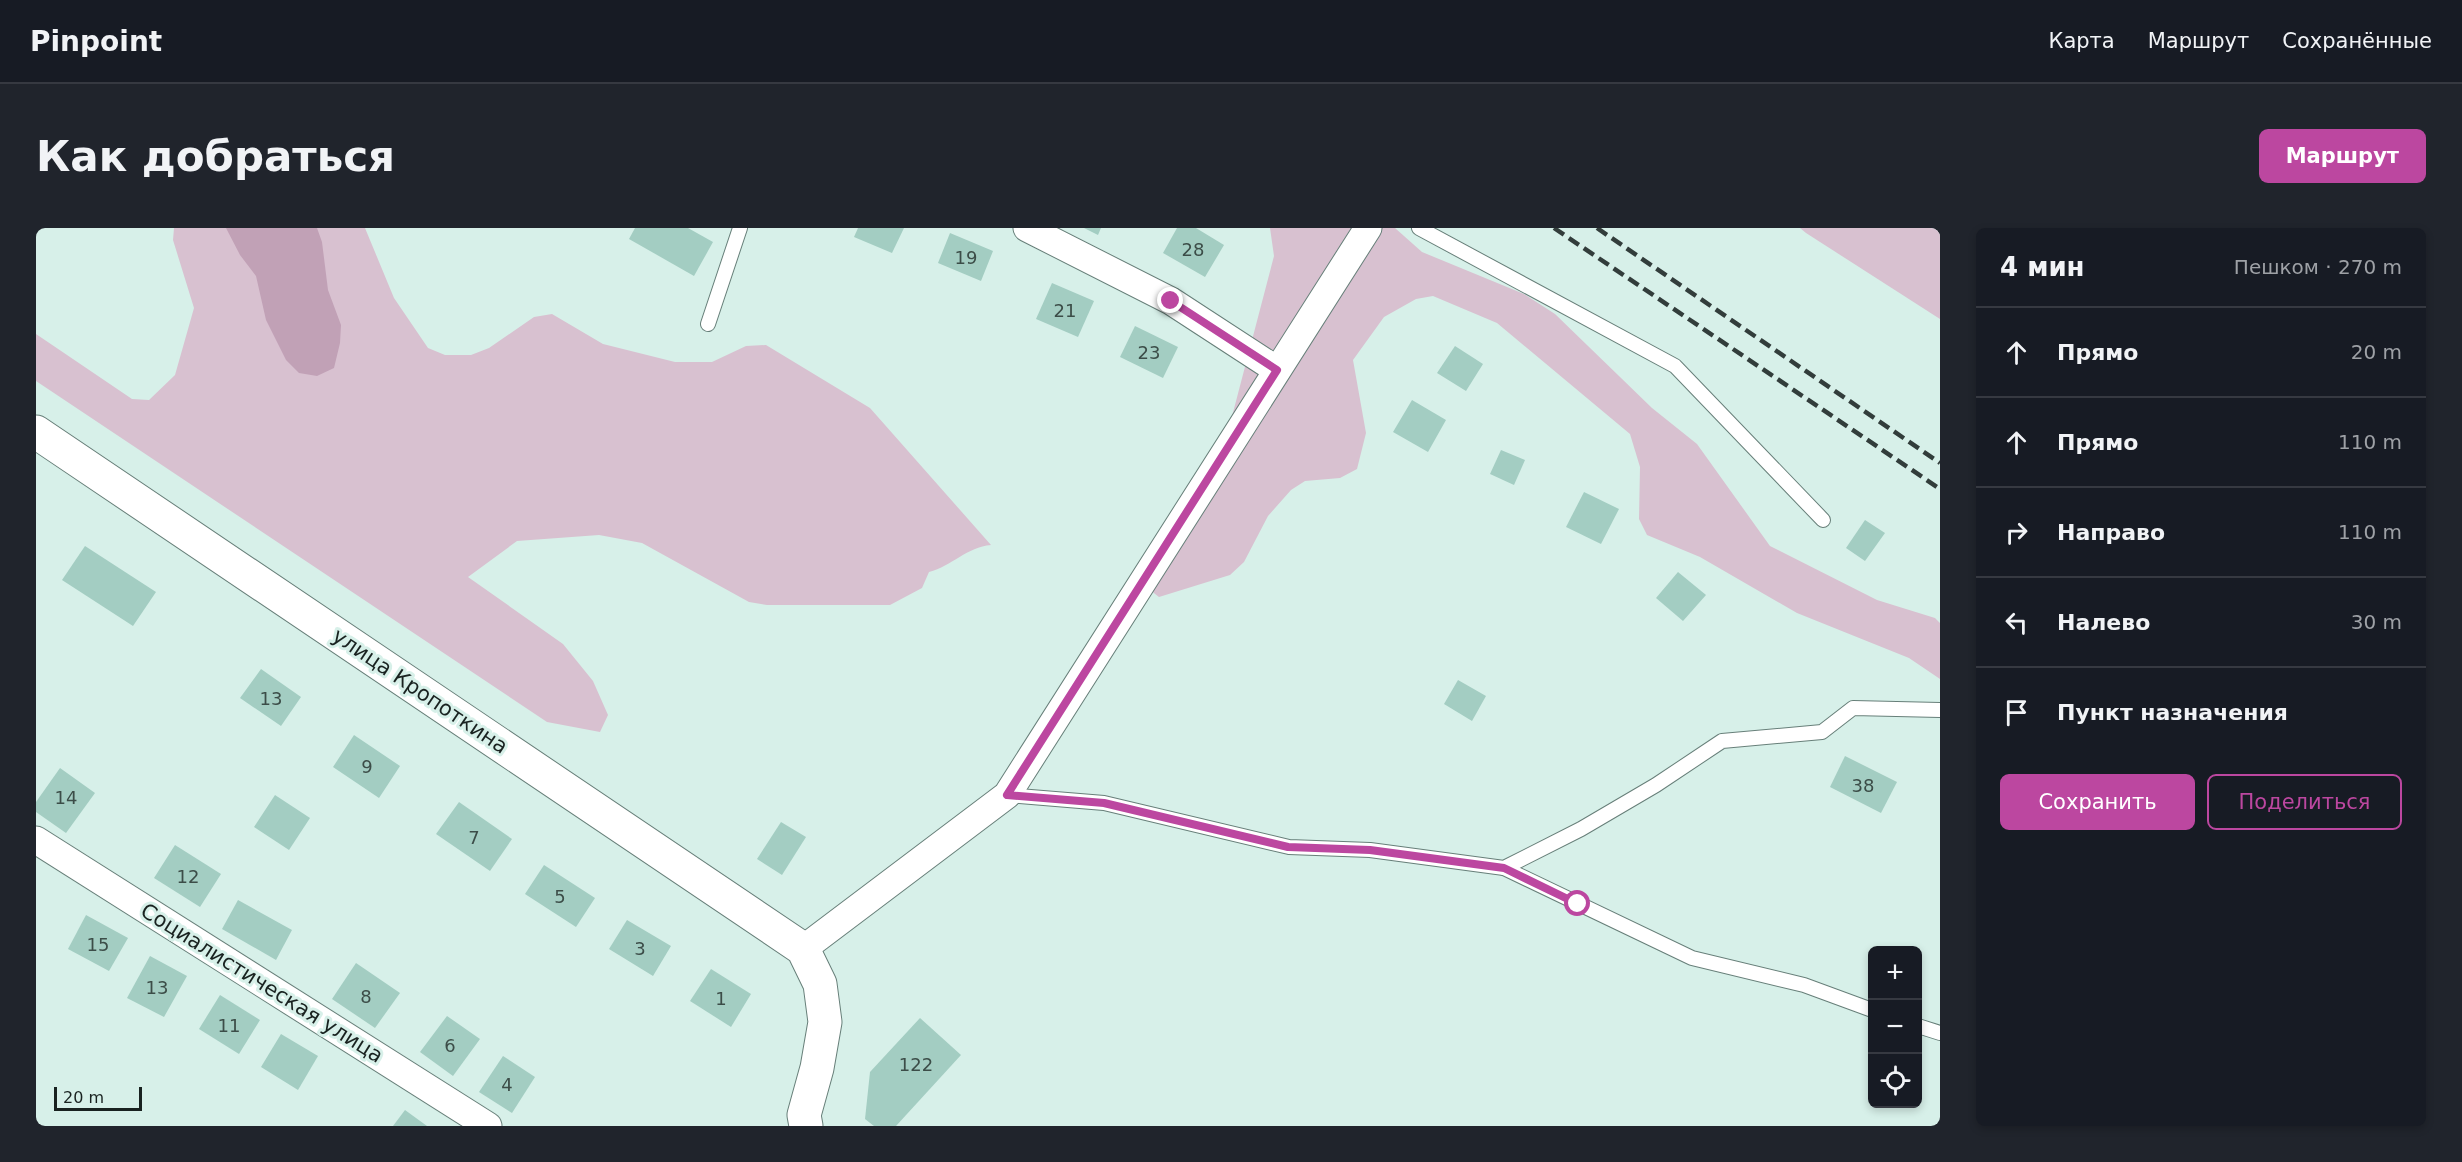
<!DOCTYPE html>
<html lang="ru">
<meta charset="utf-8">
<style>
body{margin:0;font-family:"DejaVu Sans",sans-serif;background:#20242c;color:#f1f3f6}
.controls{position:absolute;right:18px;bottom:18px;display:grid;overflow:hidden;border-radius:9px;box-shadow:0 3px 9px #0003}
.controls button{width:54px;height:54px;display:grid;place-items:center;padding:0;border:0;border-bottom:2px solid #363941;background:#171b24;color:#f1f3f6;font:30px sans-serif}
.scale{position:absolute;left:18px;bottom:15px;width:88px;box-sizing:border-box;padding-left:6px;border:3px solid #192220;border-top:0;font-size:16px;line-height:21px;white-space:nowrap;color:#192220;-webkit-text-stroke:4px #d7f0e9;paint-order:stroke}
.stop{position:absolute;width:18px;height:18px;margin:-14px;border:4px solid #bc47a0;border-radius:50%;background:#fff}
.stop.end{background:#bc47a0;border-color:#fff;box-shadow:0 2px 6px #0008}
.list{margin:0;padding:0;list-style:none}
h2{display:flex;justify-content:space-between;align-items:center;height:78px;margin:0;padding:0 24px;font-size:26px}
h2 small{font-size:20px;font-weight:400;color:#9ea1a6}
.list li{display:grid;grid-template-columns:39px 1fr auto;gap:18px;align-items:center;box-sizing:border-box;height:90px;padding:0 24px;border-top:2px solid #363941}
.list b{display:block;font-size:22px;white-space:nowrap}
.list em{font-size:20px;font-style:normal;color:#9ea1a6}
.actions{display:flex;gap:12px;padding:18px 24px}
.actions a{flex:1;padding:14px 0;border:2px solid #bc47a0;border-radius:9px;text-align:center;font-size:21px;color:#bc47a0}
.actions .main{background:#bc47a0;color:#fff}
.icon{flex:none;width:33px;height:33px;fill:none;stroke:currentColor;stroke-width:2;stroke-linecap:round;stroke-linejoin:round}
.map{position:relative;flex:none;width:1904px;height:898px;overflow:hidden;border-radius:9px}
header{display:flex;align-items:center;gap:36px;box-sizing:border-box;height:84px;padding:0 30px;background:#171b24;border-bottom:2px solid #363941}
header strong{font-size:28px}
nav{display:flex;gap:33px;margin-inline-start:auto;font-size:21px}
.intro{display:flex;align-items:center;justify-content:space-between;box-sizing:border-box;height:144px;padding:0 36px}
h1{margin:0;font-size:42px}
.button{padding:15px 27px;border-radius:9px;background:#bc47a0;color:#fff;font-size:21px;font-weight:700}
main{display:flex;gap:36px;padding:0 36px}
aside{flex:1;background:#171b24;border-radius:9px;box-shadow:0 3px 9px #0003}
.map>svg:first-child{display:block}
.green{fill:#d8c1d0}
.water{fill:#c1a1b6}
.building{fill:#a3cdc2}
.lines{fill:none;stroke-linecap:round;stroke-linejoin:round}
.lane-casing{stroke:#677f79;stroke-width:16}
.street-casing{stroke:#677f79;stroke-width:29}
.secondary-casing{stroke:#677f79;stroke-width:35}
.lane{stroke:#fff;stroke-width:14}
.street{stroke:#fff;stroke-width:27}
.secondary{stroke:#fff;stroke-width:33}
.rail{stroke:#323d3b;stroke-width:4.5;stroke-dasharray:12 6;stroke-linecap:butt}
.route{stroke:#bc47a0;stroke-width:8}
.labels{text-anchor:middle;dominant-baseline:central;stroke-width:6;stroke-linejoin:round;paint-order:stroke}
.number-label{font-size:18px;fill:#3c4d48}
.street-label{font-size:21px;fill:#192220;stroke:#d7f0e9}
</style>
<header>
<strong>Pinpoint</strong>
<nav><a>Карта</a><a>Маршрут</a><a>Сохранённые</a></nav>
</header>
<div class="intro"><h1>Как добраться</h1><a class="button">Маршрут</a></div>
<main>
<div class="map">
<svg width="1904" height="898" viewBox="0 0 1904 898">
<rect width="100%" height="100%" fill="#d7f0e9"/>
<g class="green">
<path d="M138,0H329L358,70L392,120L409,127H435L453,120L498,89L516,86L567,116L639,134H676L710,118L730,117L834,180L955,317C931,319 916,338 893,344L886,360L854,377H731L713,374L606,315L563,307L481,313L432,349L527,416L557,453L572,487L564,504L511,494L0,153V106L96,171L113,172L139,147L158,80L137,12Z"/>
<polygon points="1234,0 1359,0 1386,24 1488,66 1519,86 1616,180 1661,216 1734,318 1841,372 1899,390 1904,395 1904,451 1873,430 1761,385 1664,329 1611,307 1603,291 1604,239 1594,206 1461,95 1397,68 1380,71 1348,89 1317,132 1330,205 1321,241 1304,250 1269,253 1255,262 1232,288 1208,334 1194,347 1123,369 1109,358 1194,196 1238,28"/>
<polygon points="1764,0 1904,0 1904,91 1770,5"/>
</g>
<polygon class="water" points="190,0 281,0 286,14 292,62 305,97 304,115 298,140 281,148 263,145 250,132 230,92 220,48 204,27"/>
<g class="building">
<polygon points="599,0 652,0 677,14 658,48 593,11"/>
<polygon points="822,0 868,0 856,25 818,9"/>
<polygon points="1048,0 1065,0 1062,7"/>
<polygon points="1141,0 1160,0 1188,17 1169,49 1127,25"/>
<polygon points="914,5 957,23 945,53 902,35"/>
<polygon points="1016,55 1058,73 1042,109 1000,91"/>
<polygon points="1099,98 1142,119 1127,150 1084,129"/>
<polygon points="1419,118 1447,136 1430,163 1401,145"/>
<polygon points="1376,172 1410,192 1392,224 1357,204"/>
<polygon points="1465,222 1489,232 1478,257 1454,246"/>
<polygon points="1548,264 1583,281 1565,316 1530,299"/>
<polygon points="1829,292 1849,305 1829,333 1810,320"/>
<polygon points="49,318 120,364 97,398 26,352"/>
<polygon points="1642,344 1670,367 1647,393 1620,370"/>
<polygon points="225,441 265,469 245,498 204,470"/>
<polygon points="1422,452 1450,468 1436,493 1408,476"/>
<polygon points="318,507 364,538 343,570 297,539"/>
<polygon points="1809,528 1861,554 1845,585 1794,559"/>
<polygon points="24,540 59,565 30,605 0,584 0,574"/>
<polygon points="239,567 274,590 253,622 218,599"/>
<polygon points="423,574 476,611 454,643 400,606"/>
<polygon points="745,594 770,609 746,647 721,631"/>
<polygon points="139,617 185,646 164,679 118,650"/>
<polygon points="508,637 559,670 540,699 489,666"/>
<polygon points="202,672 256,702 240,732 186,701"/>
<polygon points="50,687 92,710 73,743 32,721"/>
<polygon points="591,692 635,718 617,748 573,721"/>
<polygon points="114,728 151,748 128,789 91,770"/>
<polygon points="320,735 364,765 339,800 296,771"/>
<polygon points="675,741 715,766 695,799 654,773"/>
<polygon points="184,767 224,792 203,826 163,801"/>
<polygon points="411,788 444,811 417,848 384,824"/>
<polygon points="884,790 925,827 860,898 838,898 829,891 834,844"/>
<polygon points="245,806 282,828 262,862 225,839"/>
<polygon points="467,828 499,849 476,885 443,864"/>
<polygon points="369,882 391,898 357,898"/>
</g>
<g class="lines">
<g class="lane-casing">
<g id="lane">
<polyline points="1383,0 1639,138 1787,292"/>
<polyline points="672,96 704,0"/>
<polyline points="971,567 1068,575 1253,619 1334,622 1468,640 1545,601 1620,557 1686,513 1786,504 1817,480 1904,482"/>
<polyline points="1468,640 1656,730 1768,757 1836,782"/>
<polyline points="1882,798 1904,805"/>
</g>
</g>
<g class="street-casing">
<g id="street">
<polyline points="991,0 1135,73 1241,142"/>
<polyline points="0,612 452,898"/>
<polyline points="767,721 971,567 1332,0"/>
</g>
</g>
<g class="secondary-casing">
<polyline id="secondary" points="0,204 767,721 784,756 789,794 781,840 768,887 770,898"/>
</g>
<use href="#lane" class="lane"/>
<use href="#street" class="street"/>
<use href="#secondary" class="secondary"/>
<g class="rail">
<polyline points="1518,0 1904,261"/>
<polyline points="1561,0 1904,235"/>
</g>
</g>
<g class="lines">
<polyline class="route" points="1135,73 1241,142 971,567 1068,575 1252,619 1334,622 1468,640 1542,676"/>
</g>
<g class="labels">
<g class="number-label">
<text x="1157" y="21">28</text>
<text x="930" y="29">19</text>
<text x="1029" y="82">21</text>
<text x="1113" y="124">23</text>
<text x="235" y="470">13</text>
<text x="331" y="538">9</text>
<text x="1827" y="557">38</text>
<text x="30" y="569">14</text>
<text x="438" y="609">7</text>
<text x="152" y="648">12</text>
<text x="524" y="668">5</text>
<text x="62" y="716">15</text>
<text x="604" y="720">3</text>
<text x="121" y="759">13</text>
<text x="330" y="768">8</text>
<text x="685" y="770">1</text>
<text x="193" y="797">11</text>
<text x="414" y="817">6</text>
<text x="880" y="836">122</text>
<text x="471" y="856">4</text>
</g>
<g class="street-label">
<text transform="translate(384 463) rotate(34)">улица Кропоткина</text>
<text transform="translate(226 755) rotate(32)">Социалистическая улица</text>
</g>
</g>
</svg>
<div class="controls">
<button>+</button>
<button>−</button>
<button><svg class="icon" aria-label="locate" viewBox="0 0 24 24"><circle cx="12" cy="12" r="6"/><path d="M12 2v4M12 18v4M2 12h4M18 12h4"/></svg></button>
</div>
<div class="scale">20 m</div>
<div class="stop" style="left:1542px;top:676px"></div>
<div class="stop end" style="left:1135px;top:73px"></div>
</div>
<aside>
<h2>4 мин<small>Пешком · 270 m</small></h2>
<ul class="list">
<li><svg class="icon" aria-label="ahead" viewBox="0 0 24 24"><path d="M12 20V5M6 11l6-6 6 6"/></svg><div><b>Прямо</b></div><em>20 m</em></li>
<li><svg class="icon" aria-label="ahead" viewBox="0 0 24 24"><path d="M12 20V5M6 11l6-6 6 6"/></svg><div><b>Прямо</b></div><em>110 m</em></li>
<li><svg class="icon" aria-label="right" viewBox="0 0 24 24"><path d="M7 20v-9h11M14 6l5 5-5 5"/></svg><div><b>Направо</b></div><em>110 m</em></li>
<li><svg class="icon" aria-label="left" viewBox="0 0 24 24"><path d="M17 20v-9H6M10 6l-5 5 5 5"/></svg><div><b>Налево</b></div><em>30 m</em></li>
<li><svg class="icon" aria-label="arrive" viewBox="0 0 24 24"><path d="M6 21V4h12l-3 4 3 4H6"/></svg><div><b>Пункт назначения</b></div></li>
</ul>
<div class="actions"><a class="main">Сохранить</a><a>Поделиться</a></div>
</aside>
</main>
